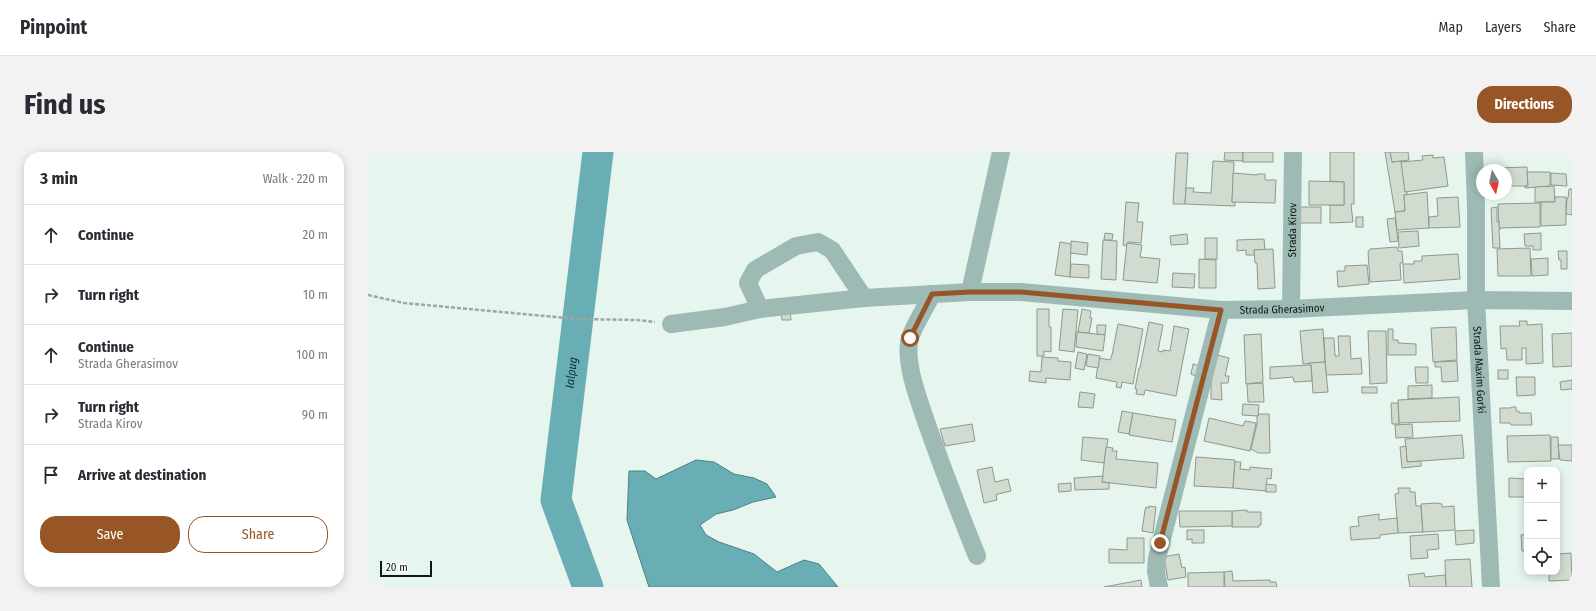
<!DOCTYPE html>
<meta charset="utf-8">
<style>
body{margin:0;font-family:"Fira Sans Condensed",sans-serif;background:#f2f2f3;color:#2b2b33}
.controls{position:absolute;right:12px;bottom:12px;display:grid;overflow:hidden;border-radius:8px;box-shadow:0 2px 10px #0003}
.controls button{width:36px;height:36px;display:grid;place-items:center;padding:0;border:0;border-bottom:1px solid #e1e1e2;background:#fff;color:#2b2b33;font:20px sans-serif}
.compass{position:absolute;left:1108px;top:12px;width:36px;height:36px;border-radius:50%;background:#fff;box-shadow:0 2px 10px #0003;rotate:171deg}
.scale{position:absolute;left:12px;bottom:10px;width:52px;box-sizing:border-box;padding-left:4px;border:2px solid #111613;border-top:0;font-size:11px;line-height:14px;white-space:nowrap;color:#111613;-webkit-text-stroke:3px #fcfffd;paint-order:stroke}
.stop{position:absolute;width:12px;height:12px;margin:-9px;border:3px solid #985525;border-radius:50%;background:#fff}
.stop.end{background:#985525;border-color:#fff;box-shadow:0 1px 4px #0008}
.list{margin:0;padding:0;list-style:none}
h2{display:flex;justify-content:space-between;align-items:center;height:52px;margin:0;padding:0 16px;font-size:17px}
h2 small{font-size:13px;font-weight:400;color:#7c7c81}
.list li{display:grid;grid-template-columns:26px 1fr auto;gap:12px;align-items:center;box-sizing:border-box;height:60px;padding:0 16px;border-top:1px solid #e1e1e2}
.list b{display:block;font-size:15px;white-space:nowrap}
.list p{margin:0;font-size:13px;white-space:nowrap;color:#7c7c81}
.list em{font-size:13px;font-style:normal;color:#7c7c81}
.actions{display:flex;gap:8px;padding:12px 16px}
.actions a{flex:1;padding:9px 0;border:1px solid #985525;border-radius:16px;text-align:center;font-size:14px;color:#985525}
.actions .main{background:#985525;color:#fff}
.icon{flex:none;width:22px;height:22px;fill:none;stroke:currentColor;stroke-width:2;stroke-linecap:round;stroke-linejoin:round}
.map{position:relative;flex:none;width:1204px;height:435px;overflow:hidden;border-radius:16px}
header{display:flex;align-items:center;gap:24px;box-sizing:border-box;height:56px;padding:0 20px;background:#fff;border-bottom:1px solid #e1e1e2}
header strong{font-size:19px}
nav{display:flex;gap:22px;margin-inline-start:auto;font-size:14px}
.intro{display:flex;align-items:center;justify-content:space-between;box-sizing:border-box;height:96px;padding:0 24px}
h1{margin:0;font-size:28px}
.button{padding:10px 18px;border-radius:16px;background:#985525;color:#fff;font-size:14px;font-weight:700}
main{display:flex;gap:24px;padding:0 24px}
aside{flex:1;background:#fff;border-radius:16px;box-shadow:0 2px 10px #0003}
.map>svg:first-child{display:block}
.water{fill:#69aeb5;stroke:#4f8084}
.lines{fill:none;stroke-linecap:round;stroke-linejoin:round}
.river{stroke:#69aeb5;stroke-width:31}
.building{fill:#d1dbcf;stroke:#8f988d}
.path{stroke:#9ca8a1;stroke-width:2.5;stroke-dasharray:4 2;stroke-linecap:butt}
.minor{stroke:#9ebab5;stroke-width:18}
.route{stroke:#985525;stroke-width:5}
.labels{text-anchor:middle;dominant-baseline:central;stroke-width:3;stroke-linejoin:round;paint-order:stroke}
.street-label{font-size:11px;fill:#111613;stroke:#fcfffd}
.water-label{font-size:12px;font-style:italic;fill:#0f3235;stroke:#fcfffd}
</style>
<header>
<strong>Pinpoint</strong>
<nav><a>Map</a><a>Layers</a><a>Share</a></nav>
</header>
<div class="intro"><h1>Find us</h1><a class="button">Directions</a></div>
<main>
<aside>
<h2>3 min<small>Walk · 220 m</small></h2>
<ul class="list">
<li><svg class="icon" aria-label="ahead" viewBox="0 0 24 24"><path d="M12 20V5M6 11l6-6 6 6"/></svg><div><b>Continue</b></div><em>20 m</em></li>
<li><svg class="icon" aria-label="right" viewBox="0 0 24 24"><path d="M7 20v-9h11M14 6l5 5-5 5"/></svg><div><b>Turn right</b></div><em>10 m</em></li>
<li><svg class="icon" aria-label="ahead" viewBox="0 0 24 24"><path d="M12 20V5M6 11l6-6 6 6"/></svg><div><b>Continue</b><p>Strada Gherasimov</p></div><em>100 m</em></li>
<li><svg class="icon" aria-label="right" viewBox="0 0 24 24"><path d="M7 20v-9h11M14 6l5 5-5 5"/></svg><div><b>Turn right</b><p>Strada Kirov</p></div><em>90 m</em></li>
<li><svg class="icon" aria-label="arrive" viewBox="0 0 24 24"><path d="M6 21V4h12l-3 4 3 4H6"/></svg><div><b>Arrive at destination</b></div></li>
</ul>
<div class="actions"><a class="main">Save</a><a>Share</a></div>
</aside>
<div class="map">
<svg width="1204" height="435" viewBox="0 0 1204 435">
<rect width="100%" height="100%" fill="#e6f5ed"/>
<polygon class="water" points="328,308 346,310 366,322 386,326 399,332 408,345 385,350 365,358 348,362 332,373 338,383 351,390 386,402 409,420 436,408 451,412 470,435 281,435 259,368 261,319 277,319 288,327"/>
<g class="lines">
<path class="river" id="s1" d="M220,435L188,348L230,0"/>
</g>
<g class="building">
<polygon points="857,0 875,0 875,9 856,8"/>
<rect x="875" y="0" width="30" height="10"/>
<polygon points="962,0 986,0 986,52 983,52 985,70 962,71 962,53 976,53 976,30 962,29"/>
<polygon points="1017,0 1022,0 1024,10 1034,9 1037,40 1039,39 1039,43 1036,43 1037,59 1027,60"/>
<polygon points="1022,0 1040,0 1041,8 1024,10"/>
<polygon points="808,1 820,1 817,52 805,52"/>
<polygon points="1065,3 1065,6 1076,5 1080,34 1037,40 1033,10 1055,8 1054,4"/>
<polygon points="845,9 866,10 864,50 867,50 867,54 817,52 818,36 826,36 825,40 843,41"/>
<polygon points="1159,15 1160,34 1138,34 1138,18 1130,18 1129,16"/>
<polygon points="1159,20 1182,20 1182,34 1157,36 1157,34 1160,34"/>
<polygon points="865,21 889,23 889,22 897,22 897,28 908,28 907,51 864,50"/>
<polygon points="1183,21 1198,22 1199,34 1183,33"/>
<polygon points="941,29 976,30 976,53 941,53"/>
<polygon points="1186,34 1187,50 1167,50 1167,35"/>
<polygon points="1201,37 1204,37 1204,63 1198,62 1199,46 1200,46"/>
<polygon points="1059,40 1061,76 1029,78 1027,60 1037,59 1036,43"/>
<polygon points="1090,45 1092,75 1061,76 1061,65 1070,64 1069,46"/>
<polygon points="1187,45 1198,45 1198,73 1173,74 1173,50 1187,50"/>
<polygon points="758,50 771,51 769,70 775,70 773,91 760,90 759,94 755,93"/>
<polygon points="1172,51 1172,75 1131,76 1130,52"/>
<rect x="931" y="55" width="22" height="16"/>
<polygon points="1129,55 1129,70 1131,69 1131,76 1133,77 1131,77 1132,96 1125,96 1123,56"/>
<rect x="988" y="65" width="7" height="10"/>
<polygon points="1027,66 1030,89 1022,90 1019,67"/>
<polygon points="1050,79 1051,94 1031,96 1030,80"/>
<polygon points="737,81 745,82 744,88 736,88"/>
<polygon points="1173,81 1173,98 1165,98 1165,94 1157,94 1156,82"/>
<polygon points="819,82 820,92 803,93 802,84"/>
<rect x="837" y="86" width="12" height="21"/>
<polygon points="896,87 897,98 886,98 887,103 878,103 878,98 869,99 869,88"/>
<polygon points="735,88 749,89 748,128 733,127"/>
<polygon points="703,89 720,91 719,103 702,101"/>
<polygon points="692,90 703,92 702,125 687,123"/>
<polygon points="759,91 774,93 772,105 792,107 789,131 755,128"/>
<polygon points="1029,95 1030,99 1034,99 1035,111 1032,111 1033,128 1002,130 1000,100 1002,97"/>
<polygon points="1162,96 1163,124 1130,124 1129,97"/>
<polygon points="905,97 907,136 890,137 889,111 887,111 886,98"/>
<polygon points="1190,99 1199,99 1199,117 1193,117 1193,108 1191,108"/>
<polygon points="1090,102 1092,127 1036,131 1035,112 1046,112 1046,109 1054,109 1054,104"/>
<polygon points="1180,106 1180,123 1164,124 1163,107"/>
<polygon points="831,107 848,108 848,136 831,136"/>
<polygon points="703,112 721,113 721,126 702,125"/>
<polygon points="999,113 1001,132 970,135 969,119 977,119 977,114"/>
<polygon points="805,121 827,122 826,136 804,135"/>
<polygon points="669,157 681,157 681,175 683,175 683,200 676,199 676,204 669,204"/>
<polygon points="695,157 710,158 706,200 691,198"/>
<polygon points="714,157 723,159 722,166 724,166 721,181 710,180"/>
<polygon points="422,159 423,168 414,168 413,160"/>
<polygon points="1151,169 1159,169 1159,173 1174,172 1175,211 1158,212 1158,196 1154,196 1154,208 1139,208 1138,196 1133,197 1132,174 1152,174"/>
<polygon points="781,170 795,173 790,199 795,200 795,198 802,199 806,174 821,177 808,244 777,238 776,243 768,242 769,237 767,237 771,216 772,216"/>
<polygon points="750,172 775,177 765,232 754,230 753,236 748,235 749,230 728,226 731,206 742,208 744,203"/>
<polygon points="729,173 738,173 737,183 729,182"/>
<polygon points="1088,175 1089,208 1065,210 1063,176"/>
<polygon points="955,177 957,210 935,212 932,179"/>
<polygon points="1020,177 1025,177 1025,188 1030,188 1030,191 1048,192 1048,203 1020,203"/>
<polygon points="1000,179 1018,179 1019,231 1002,232"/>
<polygon points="709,180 737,183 735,199 708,195"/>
<polygon points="1204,181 1204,214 1185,215 1184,182"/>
<polygon points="893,182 895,230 878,232 876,183"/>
<polygon points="970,184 982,184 983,207 993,206 994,222 958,223 956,186 966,186 967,204 971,204"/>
<polygon points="710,200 719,202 716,218 707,216"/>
<polygon points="720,202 732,204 730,216 718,214"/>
<polygon points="849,203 861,206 857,224 861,224 860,231 853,231 854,248 843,247 843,230"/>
<polygon points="674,205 690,206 690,209 703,210 702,228 678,226 678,231 661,229 662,219 673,220"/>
<polygon points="1089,209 1090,229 1074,230 1073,215 1067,215 1067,210"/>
<polygon points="957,210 960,240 945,241 943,213 941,213 941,211"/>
<polygon points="825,212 832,214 830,225 823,222"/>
<polygon points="941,213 943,213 944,229 926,230 925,225 902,227 902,215"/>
<polygon points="1047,215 1060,215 1060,231 1048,231"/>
<rect x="1130" y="218" width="10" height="9"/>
<polygon points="1148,225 1167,225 1167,243 1149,244"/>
<polygon points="1204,228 1204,237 1193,238 1192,230"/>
<polygon points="895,231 896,250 880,250 879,232"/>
<polygon points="1064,233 1064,246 1040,247 1040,234"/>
<rect x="994" y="235" width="15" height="6"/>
<polygon points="712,240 727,242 725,256 710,255"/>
<polygon points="1091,245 1092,269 1031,271 1030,248"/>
<polygon points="1023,251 1030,251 1031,272 1024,272"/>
<polygon points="875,252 891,253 890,264 874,263"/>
<polygon points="1144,255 1148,255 1148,259 1151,259 1151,261 1163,261 1164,273 1143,273 1142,271 1132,271 1132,256 1143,256"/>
<polygon points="754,259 765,261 761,282 750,280"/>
<polygon points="765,261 808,268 804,290 761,283"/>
<polygon points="891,262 901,262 902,301 890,301 883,297 889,272 889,264 890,264"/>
<polygon points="841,266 875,274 877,269 888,271 882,299 836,289"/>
<polygon points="604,272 607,289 577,294 572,277"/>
<polygon points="1044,272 1045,285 1028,286 1027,273"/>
<polygon points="1094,283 1096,306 1039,310 1037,287"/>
<polygon points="1182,283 1183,309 1140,310 1139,284"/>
<polygon points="715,285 740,287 736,311 713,308"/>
<polygon points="1183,285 1190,285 1191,307 1183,307"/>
<polygon points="1190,293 1204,293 1204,309 1192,308"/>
<polygon points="1038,294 1039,310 1053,309 1053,314 1034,316 1032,295"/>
<polygon points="738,295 745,296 744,299 749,299 748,307 790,311 788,336 734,330"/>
<polygon points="828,305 867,308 865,336 826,334"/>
<polygon points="867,310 873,310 872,317 882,318 882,315 904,317 903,327 899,326 898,339 865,336"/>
<polygon points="624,315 627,330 640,327 643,339 630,342 628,343 629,348 616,351 609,318"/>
<polygon points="735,324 734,330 741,331 741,337 707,338 706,326"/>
<polygon points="1141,326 1159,327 1159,345 1141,345"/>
<polygon points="703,331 703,339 691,340 690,332"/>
<polygon points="898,332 908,333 908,340 898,340"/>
<polygon points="1030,336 1042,336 1042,340 1047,340 1048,354 1053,354 1055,380 1030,381 1027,342 1031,341"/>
<polygon points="1068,351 1074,352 1074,355 1086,354 1087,378 1055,380 1053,352"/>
<polygon points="781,354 788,355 785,381 774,379 777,358 778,355 781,356"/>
<polygon points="879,358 879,360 893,360 893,373 891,373 891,375 864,375 864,359"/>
<polygon points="811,359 864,359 864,374 812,375"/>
<polygon points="1011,362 1011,368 1029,366 1030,381 1012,383 1012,386 983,388 982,375 991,374 990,365"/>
<polygon points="819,378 836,378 836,391 824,391 824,387 819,388"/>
<polygon points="1106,378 1106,391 1088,393 1087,379"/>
<polygon points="1070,382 1071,397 1059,398 1060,406 1043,407 1042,384"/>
<polygon points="1159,382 1159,399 1154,399 1153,383"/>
<polygon points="759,386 776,386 776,411 741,411 741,397 759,398"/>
<polygon points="1203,401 1204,428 1181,429 1181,420 1189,420 1189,402"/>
<polygon points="811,402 814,416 817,415 818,425 800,428 796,405"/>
<polygon points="1102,407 1104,435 1078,435 1077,408"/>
<polygon points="864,419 865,429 902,428 902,430 908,430 909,435 857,435 856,420"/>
<polygon points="856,420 856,435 820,435 820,421"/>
<polygon points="1056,421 1057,425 1077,423 1078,435 1042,435 1040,423"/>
<polygon points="773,428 774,435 736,435"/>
</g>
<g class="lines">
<polyline class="path" points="0,143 36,151 209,167 269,168 287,170"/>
<g class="minor">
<path id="s2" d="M1106,0L1108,54V148L1123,435"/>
<polyline points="602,140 633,0"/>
<path d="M564,142C558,155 546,173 542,186C535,210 553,254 561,278C576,320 592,362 609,404"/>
<polyline points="392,157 380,131 387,118 428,94 450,90 464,98 496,146"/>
<path id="s3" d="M923,157L925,0"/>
<path id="s4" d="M303,172L357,165L392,157L496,146L602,140H653L853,158L923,157L1108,148L1204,149"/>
<polyline points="791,435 788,419 789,406 853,158"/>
</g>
</g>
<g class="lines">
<polyline class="route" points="542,186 564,142 602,140 653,140 853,158 792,391"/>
</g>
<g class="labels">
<g class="street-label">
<text stroke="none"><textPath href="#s3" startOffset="79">Strada Kirov</textPath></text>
<text stroke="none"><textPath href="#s4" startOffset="614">Strada Gherasimov</textPath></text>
<text stroke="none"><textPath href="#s2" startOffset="218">Strada Maxim Gorki</textPath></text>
</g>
<g class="water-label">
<text stroke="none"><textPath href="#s1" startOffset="221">Ialpug</textPath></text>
</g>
</g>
</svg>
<div class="controls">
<button>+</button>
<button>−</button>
<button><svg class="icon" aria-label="locate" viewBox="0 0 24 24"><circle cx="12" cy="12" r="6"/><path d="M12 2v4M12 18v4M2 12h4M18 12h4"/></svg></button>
</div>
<svg class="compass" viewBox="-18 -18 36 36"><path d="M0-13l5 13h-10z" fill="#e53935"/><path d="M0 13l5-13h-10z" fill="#7c7c81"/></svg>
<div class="scale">20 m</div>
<div class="stop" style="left:542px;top:186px"></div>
<div class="stop end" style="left:792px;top:391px"></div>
</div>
</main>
